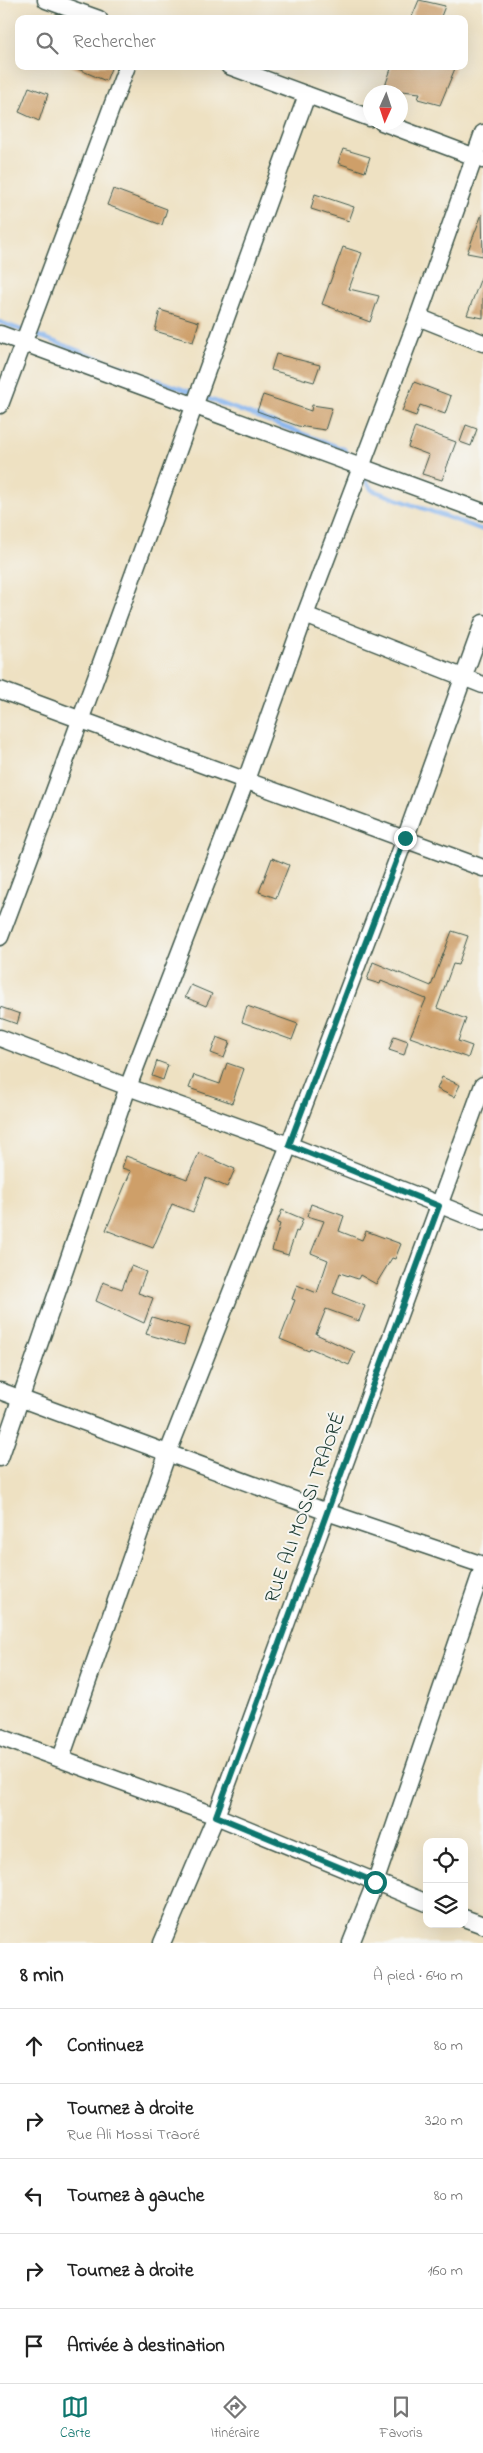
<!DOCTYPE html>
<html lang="fr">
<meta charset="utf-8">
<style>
body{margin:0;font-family:"Indie Flower",sans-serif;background:#f6f6f6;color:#222}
.controls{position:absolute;right:15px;bottom:15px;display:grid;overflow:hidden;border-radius:10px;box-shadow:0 5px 20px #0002}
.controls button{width:45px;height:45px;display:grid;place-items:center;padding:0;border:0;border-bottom:1px solid #e0e0e0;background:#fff;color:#222;font:25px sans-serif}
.compass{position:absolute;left:363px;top:85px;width:45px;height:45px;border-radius:50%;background:#fff;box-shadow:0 5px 20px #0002;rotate:183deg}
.stop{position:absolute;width:15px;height:15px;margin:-11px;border:4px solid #0f766e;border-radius:50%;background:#fff}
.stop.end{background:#0f766e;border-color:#fff;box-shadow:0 1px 5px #0008}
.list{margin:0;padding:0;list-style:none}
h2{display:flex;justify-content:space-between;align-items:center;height:65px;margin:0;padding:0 20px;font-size:21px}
h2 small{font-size:16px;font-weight:400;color:#767676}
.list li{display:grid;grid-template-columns:32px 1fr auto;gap:15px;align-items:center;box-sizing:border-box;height:75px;padding:0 20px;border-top:1px solid #e0e0e0}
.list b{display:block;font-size:19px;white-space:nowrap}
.list p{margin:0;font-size:16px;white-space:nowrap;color:#767676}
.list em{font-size:16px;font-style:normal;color:#767676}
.icon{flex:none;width:28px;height:28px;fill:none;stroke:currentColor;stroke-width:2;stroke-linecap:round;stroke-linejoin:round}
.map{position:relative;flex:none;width:483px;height:1943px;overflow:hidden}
.search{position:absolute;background:#fff;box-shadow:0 5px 20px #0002;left:15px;right:15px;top:15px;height:55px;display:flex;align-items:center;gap:12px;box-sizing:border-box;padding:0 18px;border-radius:10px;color:#767676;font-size:19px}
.sheet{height:440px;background:#fff}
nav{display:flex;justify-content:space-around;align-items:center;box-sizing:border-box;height:70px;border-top:1px solid #e0e0e0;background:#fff;font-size:14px;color:#767676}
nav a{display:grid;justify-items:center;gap:2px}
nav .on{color:#0f766e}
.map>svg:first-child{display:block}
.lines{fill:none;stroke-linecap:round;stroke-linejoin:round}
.stream{stroke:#83b2ed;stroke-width:4.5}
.building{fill:#ce9f69}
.street-casing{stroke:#3e5649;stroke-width:19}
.street{stroke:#fff;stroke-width:16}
.route{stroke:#0f766e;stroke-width:6}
.labels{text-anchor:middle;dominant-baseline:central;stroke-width:4;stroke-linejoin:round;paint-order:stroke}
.street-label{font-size:20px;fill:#1f3d34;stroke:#f6f6f2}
</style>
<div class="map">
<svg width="483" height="1943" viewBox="0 0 483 1943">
<rect width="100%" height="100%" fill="#f6f6f2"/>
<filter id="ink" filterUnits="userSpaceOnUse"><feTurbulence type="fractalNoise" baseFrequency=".02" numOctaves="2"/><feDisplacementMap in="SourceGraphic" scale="10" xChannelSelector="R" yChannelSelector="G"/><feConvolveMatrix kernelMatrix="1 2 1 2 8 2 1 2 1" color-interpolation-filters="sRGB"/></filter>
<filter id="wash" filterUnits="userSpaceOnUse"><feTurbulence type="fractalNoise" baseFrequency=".0096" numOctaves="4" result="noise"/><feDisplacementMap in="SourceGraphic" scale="20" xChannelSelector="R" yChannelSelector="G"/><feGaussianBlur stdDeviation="1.12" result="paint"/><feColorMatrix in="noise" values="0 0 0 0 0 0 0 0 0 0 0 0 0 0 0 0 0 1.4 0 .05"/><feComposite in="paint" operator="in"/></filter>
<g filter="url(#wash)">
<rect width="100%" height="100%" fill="#eee1c2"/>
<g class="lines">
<g class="stream">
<polyline points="0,322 24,331"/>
<polyline points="31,333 344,449 350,458"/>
<polyline points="362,475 372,490 483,530"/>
</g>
</g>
<g id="blocks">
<g class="building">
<polygon points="419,0 445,6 440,19 411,19"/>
<polygon points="71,66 112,66 106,81"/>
<polygon points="392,66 456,66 440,105 418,99 420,93 384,89"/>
<polygon points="29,87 48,94 39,121 19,112"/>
<polygon points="343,149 370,157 365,172 338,163"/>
<polygon points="113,189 167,209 162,225 107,205"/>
<polygon points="315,194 354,207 349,221 311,209"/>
<polygon points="482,214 483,256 467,253"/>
<polygon points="343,247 362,253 349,289 379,296 370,322 322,304"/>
<polygon points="482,275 483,275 483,318 467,315"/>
<polygon points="160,310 199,322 193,342 155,331"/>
<polygon points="276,354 320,365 314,382 271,370"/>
<polygon points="414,382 451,396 445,414 420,405 416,416 402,411"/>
<polygon points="263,395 311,411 312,405 332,408 325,430 298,426 257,411"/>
<polygon points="466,425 477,429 471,446 460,442"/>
<polygon points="415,427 456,442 442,480 422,474 429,455 408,447"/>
<polygon points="272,858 289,865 276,898 259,892"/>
<polygon points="452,931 468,936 458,965 453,964 437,1008 466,1019 458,1041 472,1046 468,1058 410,1037 426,999 381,981 380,984 367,980 373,962 431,986"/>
<polygon points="191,985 212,994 206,1006 185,997"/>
<polygon points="247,1006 298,1024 292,1040 242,1022"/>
<polygon points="0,1007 20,1014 17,1024 0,1018"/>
<polygon points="394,1036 408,1041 404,1055 389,1050"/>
<polygon points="217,1037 230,1042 224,1058 211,1053"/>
<polygon points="157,1061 168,1065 163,1080 152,1076"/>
<polygon points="227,1063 244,1069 232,1103 189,1088 194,1075 220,1084"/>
<polygon points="442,1077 460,1085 454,1097 437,1089"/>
<polygon points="199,1153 235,1169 227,1187 206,1178 193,1212 172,1204 153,1248 106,1230 131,1171 122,1168 126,1156 187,1179"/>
<polygon points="311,1204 344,1216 339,1231 362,1240 366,1231 401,1244 395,1259 392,1258 376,1284 360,1275 358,1279 340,1273 333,1293 365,1306 359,1321 326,1309 316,1334 355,1352 349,1365 310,1348 309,1351 280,1339 295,1300 292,1299 297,1285 317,1293 328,1260 311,1253 324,1221 307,1216"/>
<polygon points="282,1210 303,1219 298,1232 296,1231 288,1255 272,1250 280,1224 277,1223"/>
<polygon points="131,1266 146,1272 138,1293 153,1298 144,1323 96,1301 103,1282 122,1289"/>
<polygon points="152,1317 189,1328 184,1345 146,1334"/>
</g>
</g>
</g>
<g filter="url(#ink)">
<use href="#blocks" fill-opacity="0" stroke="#3e5649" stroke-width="1"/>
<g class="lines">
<g class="street-casing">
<g id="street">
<polyline points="46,0 99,19"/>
<polyline points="229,66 370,118"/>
<polyline points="382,122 483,160"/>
<polyline points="418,317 483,343"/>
<polyline points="0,334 483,512"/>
<polyline points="0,405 127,66"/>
<polyline points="305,615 483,685"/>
<polyline points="0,690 483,868"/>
<path d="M0,937C105,658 204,376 307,95"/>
<polyline points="0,1038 128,1087 289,1145 483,1222"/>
<polyline points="0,1391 327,1512 483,1565"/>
<polyline points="0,1458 128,1087 246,780 305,615 418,317 483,133"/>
<polyline points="0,1737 216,1816 427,1903"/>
<polyline points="61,1758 167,1455 289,1145 405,839 483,623"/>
<polyline points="464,1918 483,1925"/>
<polyline points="162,1943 216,1816 483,1085"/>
<polyline points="351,1943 375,1883 483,1567"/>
</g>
</g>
<use href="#street" class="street"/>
</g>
</g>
<g class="lines" filter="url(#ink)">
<polyline class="route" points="375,1882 216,1816 439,1206 289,1145 405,838"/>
</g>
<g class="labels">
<g class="street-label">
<text transform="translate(306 1508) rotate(-70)">RUE ALI MOSSI TRAORÉ</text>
</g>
</g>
</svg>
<div class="controls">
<button><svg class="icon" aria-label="locate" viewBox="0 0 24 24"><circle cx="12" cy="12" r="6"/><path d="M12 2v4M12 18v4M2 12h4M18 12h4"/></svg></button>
<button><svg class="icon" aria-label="layers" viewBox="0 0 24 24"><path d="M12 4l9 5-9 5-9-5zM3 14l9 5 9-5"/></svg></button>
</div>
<svg class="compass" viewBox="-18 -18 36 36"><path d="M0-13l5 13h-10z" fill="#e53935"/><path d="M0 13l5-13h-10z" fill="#767676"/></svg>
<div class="stop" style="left:375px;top:1882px"></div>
<div class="stop end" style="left:405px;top:838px"></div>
<div class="search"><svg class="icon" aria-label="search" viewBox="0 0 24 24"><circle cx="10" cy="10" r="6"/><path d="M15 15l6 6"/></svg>Rechercher</div>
</div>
<section class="sheet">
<h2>8 min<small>À pied · 640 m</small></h2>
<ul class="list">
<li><svg class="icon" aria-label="ahead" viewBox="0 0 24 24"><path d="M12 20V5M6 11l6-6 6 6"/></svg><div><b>Continuez</b></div><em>80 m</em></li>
<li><svg class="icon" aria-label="right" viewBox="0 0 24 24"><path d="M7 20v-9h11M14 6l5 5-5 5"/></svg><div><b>Tournez à droite</b><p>Rue Ali Mossi Traoré</p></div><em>320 m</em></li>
<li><svg class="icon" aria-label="left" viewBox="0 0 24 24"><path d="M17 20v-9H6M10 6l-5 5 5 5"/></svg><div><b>Tournez à gauche</b></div><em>80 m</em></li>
<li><svg class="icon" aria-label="right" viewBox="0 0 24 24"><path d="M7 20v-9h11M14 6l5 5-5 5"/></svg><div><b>Tournez à droite</b></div><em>160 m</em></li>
<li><svg class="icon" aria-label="arrive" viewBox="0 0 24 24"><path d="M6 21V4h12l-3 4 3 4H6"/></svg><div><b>Arrivée à destination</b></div></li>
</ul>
</section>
<nav>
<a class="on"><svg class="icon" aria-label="map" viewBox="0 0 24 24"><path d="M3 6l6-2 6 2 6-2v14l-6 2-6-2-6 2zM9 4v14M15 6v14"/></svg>Carte</a>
<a><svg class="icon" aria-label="directions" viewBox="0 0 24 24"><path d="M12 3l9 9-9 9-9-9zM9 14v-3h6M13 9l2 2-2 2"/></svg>Itinéraire</a>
<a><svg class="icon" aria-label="saved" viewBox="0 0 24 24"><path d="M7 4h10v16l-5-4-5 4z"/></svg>Favoris</a>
</nav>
